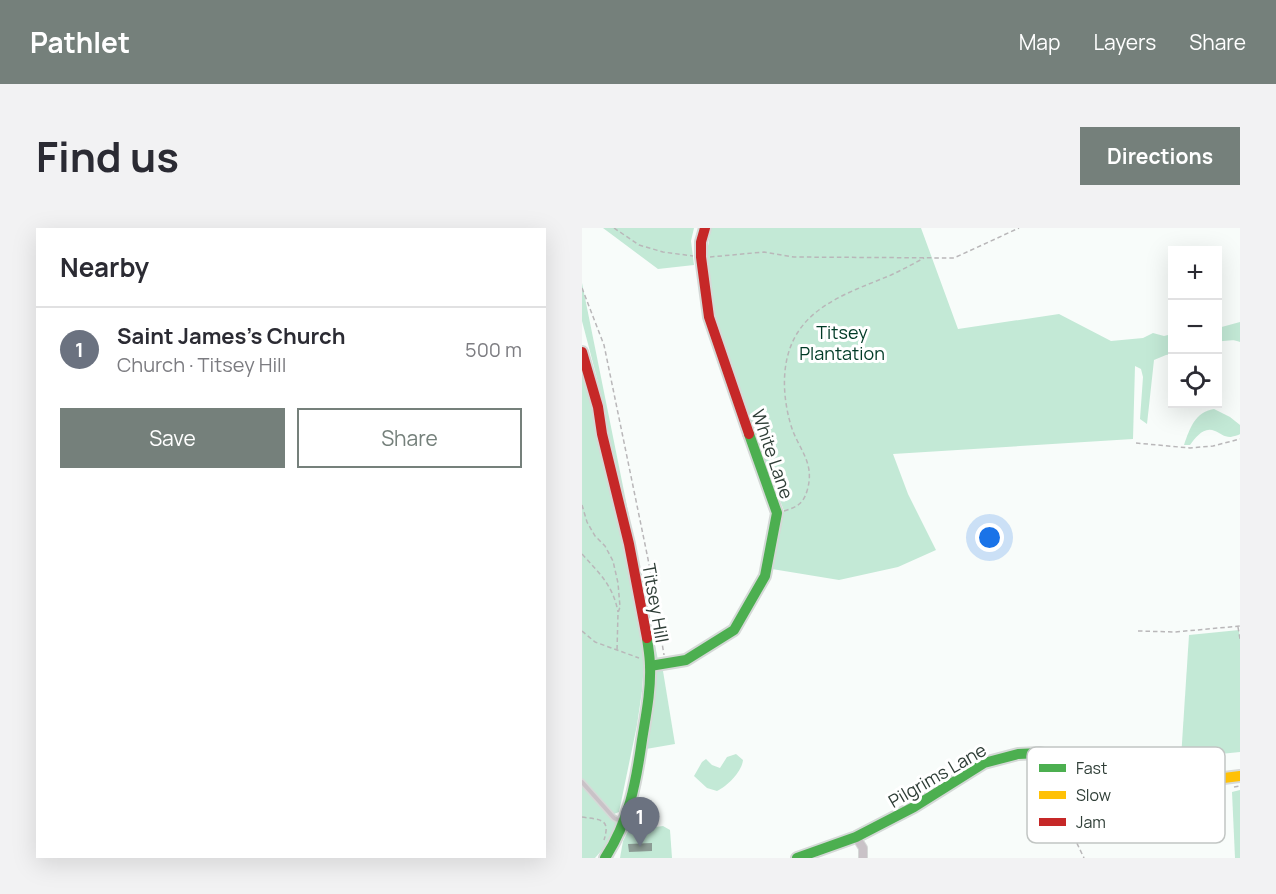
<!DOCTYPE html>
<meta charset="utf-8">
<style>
body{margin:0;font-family:Manrope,sans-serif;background:#f2f2f3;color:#2b2b33}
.controls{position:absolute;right:18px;top:18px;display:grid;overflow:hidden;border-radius:0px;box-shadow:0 6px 24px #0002}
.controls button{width:54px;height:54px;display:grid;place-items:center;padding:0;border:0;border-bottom:2px solid #e1e1e2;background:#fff;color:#2b2b33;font:30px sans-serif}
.you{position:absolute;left:408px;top:310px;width:21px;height:21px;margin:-15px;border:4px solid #fff;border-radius:50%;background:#1a73e8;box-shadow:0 0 0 9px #1a73e833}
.badge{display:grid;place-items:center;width:39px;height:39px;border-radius:50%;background:#75807b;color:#fff;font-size:20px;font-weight:700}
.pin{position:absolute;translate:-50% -50px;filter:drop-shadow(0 2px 3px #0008)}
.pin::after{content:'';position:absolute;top:32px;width:21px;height:18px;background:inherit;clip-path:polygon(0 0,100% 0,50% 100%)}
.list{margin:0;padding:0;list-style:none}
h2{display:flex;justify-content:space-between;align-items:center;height:78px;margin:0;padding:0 24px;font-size:26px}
h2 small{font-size:20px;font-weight:400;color:#7c7c81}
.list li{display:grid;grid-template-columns:39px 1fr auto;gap:18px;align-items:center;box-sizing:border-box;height:84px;padding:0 24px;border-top:2px solid #e1e1e2}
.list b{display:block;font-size:22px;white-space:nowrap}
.list p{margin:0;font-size:20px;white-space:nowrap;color:#7c7c81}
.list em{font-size:20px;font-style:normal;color:#7c7c81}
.actions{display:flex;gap:12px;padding:18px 24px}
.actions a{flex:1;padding:14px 0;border:2px solid #75807b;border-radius:0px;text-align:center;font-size:21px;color:#75807b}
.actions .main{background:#75807b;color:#fff}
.icon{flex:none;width:33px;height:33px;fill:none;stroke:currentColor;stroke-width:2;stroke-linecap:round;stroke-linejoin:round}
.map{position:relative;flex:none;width:658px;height:630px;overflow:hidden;border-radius:0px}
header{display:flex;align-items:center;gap:36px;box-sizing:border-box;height:84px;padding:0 30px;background:#75807b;color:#fff}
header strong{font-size:28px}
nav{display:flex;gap:33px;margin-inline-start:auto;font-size:21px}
.intro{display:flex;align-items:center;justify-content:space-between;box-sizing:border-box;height:144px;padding:0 36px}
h1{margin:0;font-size:42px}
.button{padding:15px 27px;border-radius:0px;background:#75807b;color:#fff;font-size:21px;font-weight:700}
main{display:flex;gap:36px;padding:0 36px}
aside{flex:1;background:#fff;border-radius:0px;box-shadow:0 6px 24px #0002}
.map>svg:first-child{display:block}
.green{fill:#c3e9d6}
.building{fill:#8d9c95}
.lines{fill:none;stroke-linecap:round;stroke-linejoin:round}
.lane-casing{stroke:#d5d9d7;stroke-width:7}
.street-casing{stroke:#d5d9d7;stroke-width:10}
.fast-casing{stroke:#d5d9d7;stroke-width:14}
.slow-casing{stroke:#d5d9d7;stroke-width:14}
.jam-casing{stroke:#d5d9d7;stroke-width:14}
.path{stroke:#b9b7b9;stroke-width:1.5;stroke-dasharray:4.5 3;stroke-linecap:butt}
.lane{stroke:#c9c2c7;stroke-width:4}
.street{stroke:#c9c2c7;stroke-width:8}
.fast{stroke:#4caf50;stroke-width:10}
.slow{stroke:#ffc107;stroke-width:10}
.jam{stroke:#c62828;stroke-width:10}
.labels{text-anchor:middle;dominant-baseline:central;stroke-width:6;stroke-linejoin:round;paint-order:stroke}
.park-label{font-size:18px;fill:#003a26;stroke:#fff}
.street-label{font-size:18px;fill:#2f3e37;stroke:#fff}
.key{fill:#fff;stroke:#c1c5c3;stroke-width:1.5}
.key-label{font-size:16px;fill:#2f3e37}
</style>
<header>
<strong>Pathlet</strong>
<nav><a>Map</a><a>Layers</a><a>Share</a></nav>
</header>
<div class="intro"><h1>Find us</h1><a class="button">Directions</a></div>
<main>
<aside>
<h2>Nearby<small></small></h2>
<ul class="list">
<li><span class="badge" style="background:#6b7280">1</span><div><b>Saint James's Church</b><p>Church · Titsey Hill</p></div><em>500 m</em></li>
</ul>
<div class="actions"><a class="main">Save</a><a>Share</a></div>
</aside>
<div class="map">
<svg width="658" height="630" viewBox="0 0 658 630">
<rect width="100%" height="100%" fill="#f8fcfa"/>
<g class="green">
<polygon points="21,0 112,0 109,13 112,37 76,41"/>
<polygon points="129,0 339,0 376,101 477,86 529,113 561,110 571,105 582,108 590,106 590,126 584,127 572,132 565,196 558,191 561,149 559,141 553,138 551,211 311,226 326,266 354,322 316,339 257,352 190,341 202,283 128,87 123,36"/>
<polygon points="0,55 76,432 71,432 30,234 17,158 0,93"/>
<path d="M658,94V114C650,110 643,114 636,113V100Z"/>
<polygon points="0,138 10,177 15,212 47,342 59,398 62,434 60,463 55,497 37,584 32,586 29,590 35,596 27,614 13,630 0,630"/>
<path d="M632,181L648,189L658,197V206C657,207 649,209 648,209C642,209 638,205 633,203C622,198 614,209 608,217H602C608,200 613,184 632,181Z"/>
<polygon points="657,402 658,411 658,524 599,530 607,407"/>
<polygon points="72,442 81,443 93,516 64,521"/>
<path d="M154,526L161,532C160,543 146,558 135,563L125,560L112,548L120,534L124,531L130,537L138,540L145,529Z"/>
<polygon points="658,562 658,630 653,630 650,564"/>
<polygon points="81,598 88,602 90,630 38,630 41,613 46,603"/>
</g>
<polygon class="building" points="70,615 70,623 47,624 46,616"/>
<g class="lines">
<g class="lane-casing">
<polyline id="lane" points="0,554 32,590 40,594"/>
</g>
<g class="street-casing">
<polyline id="street" points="274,609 281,620 281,630"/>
</g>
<g class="fast-casing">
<g id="fast">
<polyline points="68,438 104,432 152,402 183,348 195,285 167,206"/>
<path d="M23,630C47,593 54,555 60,512C64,487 69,462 68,438C68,428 66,419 65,410"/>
<polyline points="215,630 274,609 332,579 402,535 436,526 458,525 486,532"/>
</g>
</g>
<g class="slow-casing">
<polyline id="slow" points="486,532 546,548 610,554 658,548"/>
</g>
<g class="jam-casing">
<g id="jam">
<polyline points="123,0 119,14 119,29 127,89 167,206"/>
<polyline points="0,124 16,179 20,206 47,316 65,410"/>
</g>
</g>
<g class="path">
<polyline points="32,0 57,17 81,24 111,28"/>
<polyline points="128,29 182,24 212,29 372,30 437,0"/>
<polyline points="0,60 22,117 66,331 82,427"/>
<polyline points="554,215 608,220 631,218 658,211"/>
<polyline points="0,277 5,294 13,308 23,318 31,333 36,355 38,379 36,385 35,423"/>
<path d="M202,283C215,279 221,276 225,263C234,233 215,221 208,194C200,165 199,130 216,104C236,73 276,61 309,47C320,42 331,36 342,30"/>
<path d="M0,326C17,345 31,357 36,384"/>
<polyline points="656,399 658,411"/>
<polyline points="0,403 13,414 57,430"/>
<polyline points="556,403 593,404 658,398"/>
<polyline points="456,534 502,630"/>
<polyline points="652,559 658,558"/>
<path d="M0,589C18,592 29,590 22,612"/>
</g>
<use href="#lane" class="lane"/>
<use href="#street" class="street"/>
<use href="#fast" class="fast"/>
<use href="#slow" class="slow"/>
<use href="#jam" class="jam"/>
</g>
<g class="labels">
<g class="park-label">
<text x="260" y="104">Titsey<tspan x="260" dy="21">Plantation</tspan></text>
</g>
<g class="street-label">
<text transform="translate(191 226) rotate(71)">White Lane</text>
<text transform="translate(74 375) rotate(80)">Titsey Hill</text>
<text transform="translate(355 547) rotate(-30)">Pilgrims Lane</text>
</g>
</g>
<rect x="445" y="519" width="198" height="96" rx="9" class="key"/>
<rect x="457" y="536" width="27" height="8" fill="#4caf50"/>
<rect x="457" y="563" width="27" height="8" fill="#ffc107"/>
<rect x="457" y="590" width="27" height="8" fill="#c62828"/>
<g class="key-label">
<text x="494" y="546">Fast</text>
<text x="494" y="573">Slow</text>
<text x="494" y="600">Jam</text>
</g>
</svg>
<div class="controls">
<button>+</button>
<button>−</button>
<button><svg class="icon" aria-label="locate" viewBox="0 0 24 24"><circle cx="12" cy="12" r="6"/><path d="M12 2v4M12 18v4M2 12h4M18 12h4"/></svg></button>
</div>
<div class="you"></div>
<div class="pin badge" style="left:58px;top:619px;background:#6b7280">1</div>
</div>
</main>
